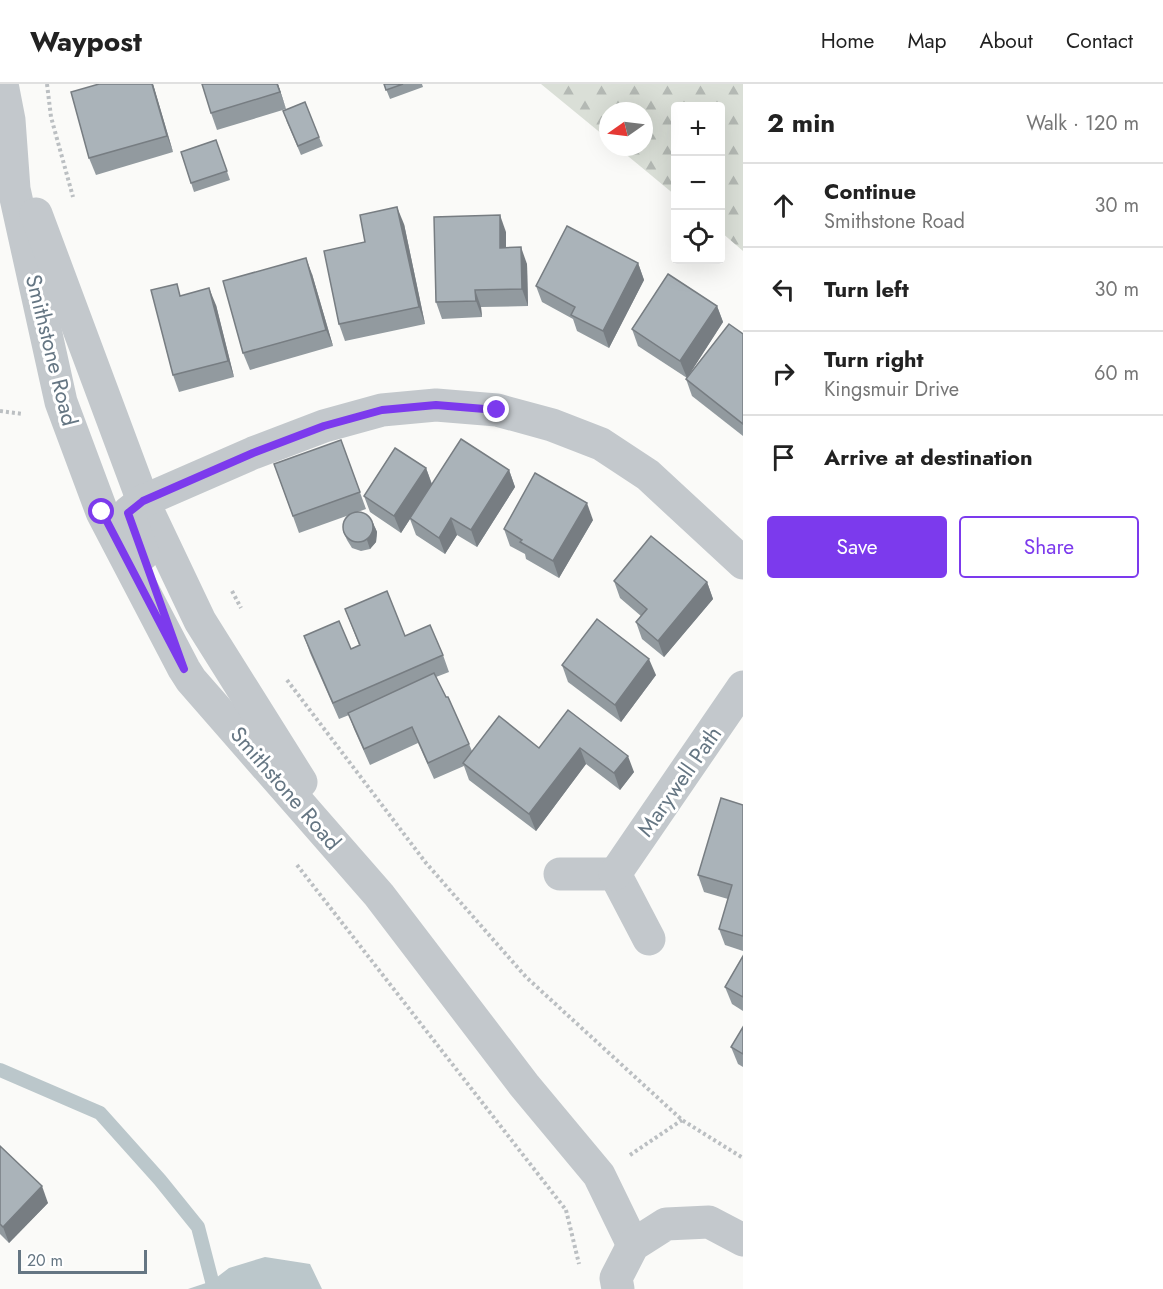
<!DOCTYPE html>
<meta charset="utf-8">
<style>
body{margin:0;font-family:Jost,sans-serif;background:#f6f6f6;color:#222}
.controls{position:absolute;right:18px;top:18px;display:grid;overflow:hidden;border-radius:6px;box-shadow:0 6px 24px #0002}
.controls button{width:54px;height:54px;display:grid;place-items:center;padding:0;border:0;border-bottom:2px solid #e0e0e0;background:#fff;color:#222;font:30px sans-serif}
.compass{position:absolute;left:599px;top:18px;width:54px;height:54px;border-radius:50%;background:#fff;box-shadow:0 6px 24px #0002;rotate:256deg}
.scale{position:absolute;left:18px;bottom:15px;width:129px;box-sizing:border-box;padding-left:6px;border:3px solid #657683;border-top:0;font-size:16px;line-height:21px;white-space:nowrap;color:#657683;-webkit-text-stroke:4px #fff;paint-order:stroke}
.stop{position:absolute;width:18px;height:18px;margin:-14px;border:4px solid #7c3aed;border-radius:50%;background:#fff}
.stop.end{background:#7c3aed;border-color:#fff;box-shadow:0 2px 6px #0008}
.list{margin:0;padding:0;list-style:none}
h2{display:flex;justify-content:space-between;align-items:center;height:78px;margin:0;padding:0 24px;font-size:26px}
h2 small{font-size:20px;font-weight:400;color:#767676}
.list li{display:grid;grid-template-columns:39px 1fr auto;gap:18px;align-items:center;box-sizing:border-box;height:84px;padding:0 24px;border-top:2px solid #e0e0e0}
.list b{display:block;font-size:22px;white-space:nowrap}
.list p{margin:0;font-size:20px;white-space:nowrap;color:#767676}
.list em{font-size:20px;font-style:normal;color:#767676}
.actions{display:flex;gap:12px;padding:18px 24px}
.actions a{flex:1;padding:14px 0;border:2px solid #7c3aed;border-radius:6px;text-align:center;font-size:21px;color:#7c3aed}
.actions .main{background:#7c3aed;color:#fff}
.icon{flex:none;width:33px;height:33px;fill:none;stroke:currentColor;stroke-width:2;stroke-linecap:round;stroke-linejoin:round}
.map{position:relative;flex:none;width:743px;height:1205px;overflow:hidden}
header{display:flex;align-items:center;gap:36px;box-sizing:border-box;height:84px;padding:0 30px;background:#fff;border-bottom:2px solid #e0e0e0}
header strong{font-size:28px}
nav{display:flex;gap:33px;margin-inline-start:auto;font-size:21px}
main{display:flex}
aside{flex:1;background:#fff}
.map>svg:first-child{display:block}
.forest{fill:url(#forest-firs)}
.water{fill:#bbc7cb}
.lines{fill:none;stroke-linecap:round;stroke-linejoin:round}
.stream{stroke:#bbc7cb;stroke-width:14}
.path{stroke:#bbbfc2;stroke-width:4;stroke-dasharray:3 3;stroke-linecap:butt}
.minor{stroke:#c3c8cc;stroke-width:33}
.wall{fill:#929a9f}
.shaded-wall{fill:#777d82}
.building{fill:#aab3b9;stroke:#777d82;stroke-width:1.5}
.route{stroke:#7c3aed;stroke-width:8}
.labels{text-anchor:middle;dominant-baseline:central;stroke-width:6;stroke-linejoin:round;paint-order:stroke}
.street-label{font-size:22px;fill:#657683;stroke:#fff}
</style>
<header>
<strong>Waypost</strong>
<nav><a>Home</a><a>Map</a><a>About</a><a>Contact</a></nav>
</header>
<main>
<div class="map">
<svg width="743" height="1205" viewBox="0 0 743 1205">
<defs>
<pattern id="forest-firs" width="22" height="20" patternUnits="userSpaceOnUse" patternTransform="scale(1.5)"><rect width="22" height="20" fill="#dadfd7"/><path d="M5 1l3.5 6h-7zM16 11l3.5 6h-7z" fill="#b4b9b4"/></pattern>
</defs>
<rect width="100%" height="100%" fill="#fafaf8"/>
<polygon class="forest" points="541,0 743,0 743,167 721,148 720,22 676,22 675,111 617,63 644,63 644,27 608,27 608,55"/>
<polygon class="water" points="265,1173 310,1180 322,1205 188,1205 212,1197 229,1184"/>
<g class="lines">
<polyline class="stream" points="0,986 100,1029 160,1096 198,1143 214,1205"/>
<g class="path">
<polyline points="47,0 51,33 73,113"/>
<polyline points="0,327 23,330"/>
<polyline points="232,507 241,524"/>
<polyline points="287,596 426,779 526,893 682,1036 743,1074"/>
<polyline points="297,781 566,1126"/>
<polyline points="630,1071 682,1036"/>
<polyline points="566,1126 579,1180"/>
</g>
<g class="minor">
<polyline points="2,0 9,36 14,105 61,318 102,428 184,585 191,596 379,811 524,1001 599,1091 633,1161"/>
<polyline points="36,130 143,417 200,537 301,698"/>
<polyline points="143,470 128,429 143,417 253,369 324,342 382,326 436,321 497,326 552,341 601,360 648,391 743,479"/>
<polyline points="560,790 615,790 649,855"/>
<polyline points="615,790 743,603"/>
<polyline points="618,1205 616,1194 633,1161 666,1140 709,1138 743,1156"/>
</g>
</g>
<g class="wall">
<polygon points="99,0 153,0 173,68 96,91 89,74"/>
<polygon points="278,0 286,25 217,46 211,29"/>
<polygon points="384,0 422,0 423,3 390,15"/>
<polygon points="286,36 319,53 323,62 301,71"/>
<polygon points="216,56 230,96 194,108 181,68"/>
<polygon points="404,140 425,240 345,257 339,240 365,158"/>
<polygon points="506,148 506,164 527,180 528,222 481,223 482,233 442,235 436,218"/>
<polygon points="638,179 644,196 609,264 577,247 573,235 542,218 536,202"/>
<polygon points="312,190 333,262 250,286 243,269"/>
<polygon points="182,212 216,221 234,293 179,308 173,291"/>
<polygon points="717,222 723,238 687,294 638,262 632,245"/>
<polygon points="743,250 743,352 692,312 686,295"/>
<polygon points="341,356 366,425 299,449 274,380"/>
<polygon points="426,384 432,400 509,386 515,403 477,463 457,451 445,470 416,451 410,435 401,449 370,428 364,412"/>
<polygon points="593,436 559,494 526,475 525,470 510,462 504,445"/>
<polygon points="373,439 377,448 376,458 370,465 361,467 352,464 347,456 343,447"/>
<polygon points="614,497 707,498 713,515 664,573 642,555 636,538 641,532 620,514"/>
<polygon points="345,525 405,552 443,571 449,588 436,593 469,660 472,667 539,664 568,626 634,688 620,706 586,680 536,747 469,696 464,682 434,695 418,659 370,681 354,645 349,631 339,635 310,569 304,552 351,565 359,561"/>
<polygon points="562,581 656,591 621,638 568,598"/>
<polygon points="743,721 743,867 725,861 719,845 728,815 704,808 698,791"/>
<polygon points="743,872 743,927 732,920 725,903"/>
<polygon points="743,943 743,983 738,980 731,963"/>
<polygon points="0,1062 48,1119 9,1159 0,1150"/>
</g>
<g class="shaded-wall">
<polygon points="152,0 153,0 173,68 167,52"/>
<polygon points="277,0 278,0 286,25 280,8"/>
<polygon points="397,123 404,140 425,240 419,223"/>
<polygon points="500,131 506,148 506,181 500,164"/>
<polygon points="521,163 527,180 528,222 522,205"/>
<polygon points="306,174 312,190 333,262 326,246"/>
<polygon points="638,179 644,196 609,264 603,247"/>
<polygon points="209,204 216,221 234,293 228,277"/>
<polygon points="475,206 481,223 482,233 476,217"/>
<polygon points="717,222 723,238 687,294 680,277"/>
<polygon points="426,384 432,401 401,449 394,432"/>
<polygon points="509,386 515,403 477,463 471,446"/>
<polygon points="587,419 593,436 559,494 553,477"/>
<polygon points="451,434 457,451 445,470 439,454"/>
<polygon points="373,439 377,448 376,458 370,465 367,456"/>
<polygon points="707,498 713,515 664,573 658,557"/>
<polygon points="649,575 656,591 621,638 615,621"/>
<polygon points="580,664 586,680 536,747 529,730"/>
<polygon points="628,672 634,688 620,706 614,689"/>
<polygon points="42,1102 48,1119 9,1159 3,1143"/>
</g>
<g class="building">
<polygon points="99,0 152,0 167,52 89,74 71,8"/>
<polygon points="202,0 277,0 280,8 211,29"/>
<polygon points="384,0 403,0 386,6"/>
<polygon points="305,18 319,53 298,62 283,27"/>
<polygon points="216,56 227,87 191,99 181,68"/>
<polygon points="397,123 419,223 339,240 324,167 365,158 360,131"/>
<polygon points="500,131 500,164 521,163 522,205 475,206 476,217 436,218 434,133"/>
<polygon points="567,142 638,179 603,247 571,231 575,223 536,202"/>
<polygon points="306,174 326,246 243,269 223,197"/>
<polygon points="668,190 717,222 680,277 632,245"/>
<polygon points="177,200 180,212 209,204 228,277 173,291 151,206"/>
<polygon points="729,240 743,250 743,340 686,295"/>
<polygon points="461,355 509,386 471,446 451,434 439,454 410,434"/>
<polygon points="341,356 360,408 293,432 274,380"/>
<polygon points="395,364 426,384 394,432 364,412"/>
<polygon points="535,389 587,419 553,477 520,458 522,456 504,445"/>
<circle cx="358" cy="443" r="15"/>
<polygon points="651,452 707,498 658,557 636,538 647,525 614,497"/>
<polygon points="387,507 405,552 430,541 443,571 333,619 304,552 339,537 351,565 360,561 345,525"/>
<polygon points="597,535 649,575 615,621 562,581"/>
<polygon points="434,589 446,613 448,613 469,660 428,679 412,643 364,665 348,629"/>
<polygon points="568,626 628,672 614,689 580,664 529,730 463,679 499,632 539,664"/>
<polygon points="721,714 743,721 743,852 719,845 732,801 698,791"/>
<polygon points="743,872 743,913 725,903"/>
<polygon points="743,943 743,970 731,963"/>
<polygon points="0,1062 42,1102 3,1143 0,1140"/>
</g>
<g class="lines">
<polyline class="route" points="102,428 184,585 128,429 143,417 253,369 324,342 382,326 436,321 497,326"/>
</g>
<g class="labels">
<g class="street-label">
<text transform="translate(52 266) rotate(76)">Smithstone Road</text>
<text transform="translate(679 697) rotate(-55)">Marywell Path</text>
<text transform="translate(286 704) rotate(49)">Smithstone Road</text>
</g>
</g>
</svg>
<div class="controls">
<button>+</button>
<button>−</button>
<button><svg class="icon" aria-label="locate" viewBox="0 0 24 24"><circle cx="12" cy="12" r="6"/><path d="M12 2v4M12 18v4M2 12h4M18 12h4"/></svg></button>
</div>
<svg class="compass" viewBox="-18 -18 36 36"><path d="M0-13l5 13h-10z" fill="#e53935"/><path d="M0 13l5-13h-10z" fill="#767676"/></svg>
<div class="scale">20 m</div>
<div class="stop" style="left:102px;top:428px"></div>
<div class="stop end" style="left:497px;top:326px"></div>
</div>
<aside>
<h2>2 min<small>Walk · 120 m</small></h2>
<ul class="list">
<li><svg class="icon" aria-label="ahead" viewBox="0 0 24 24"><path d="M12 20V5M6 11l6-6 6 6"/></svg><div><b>Continue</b><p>Smithstone Road</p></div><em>30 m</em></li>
<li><svg class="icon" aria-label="left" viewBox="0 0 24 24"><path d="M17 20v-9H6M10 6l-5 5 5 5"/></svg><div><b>Turn left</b></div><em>30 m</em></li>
<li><svg class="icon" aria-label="right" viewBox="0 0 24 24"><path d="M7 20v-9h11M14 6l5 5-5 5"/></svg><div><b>Turn right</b><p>Kingsmuir Drive</p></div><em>60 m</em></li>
<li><svg class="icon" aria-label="arrive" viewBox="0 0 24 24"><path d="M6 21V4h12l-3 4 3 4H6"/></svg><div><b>Arrive at destination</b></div></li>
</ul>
<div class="actions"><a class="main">Save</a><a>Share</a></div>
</aside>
</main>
